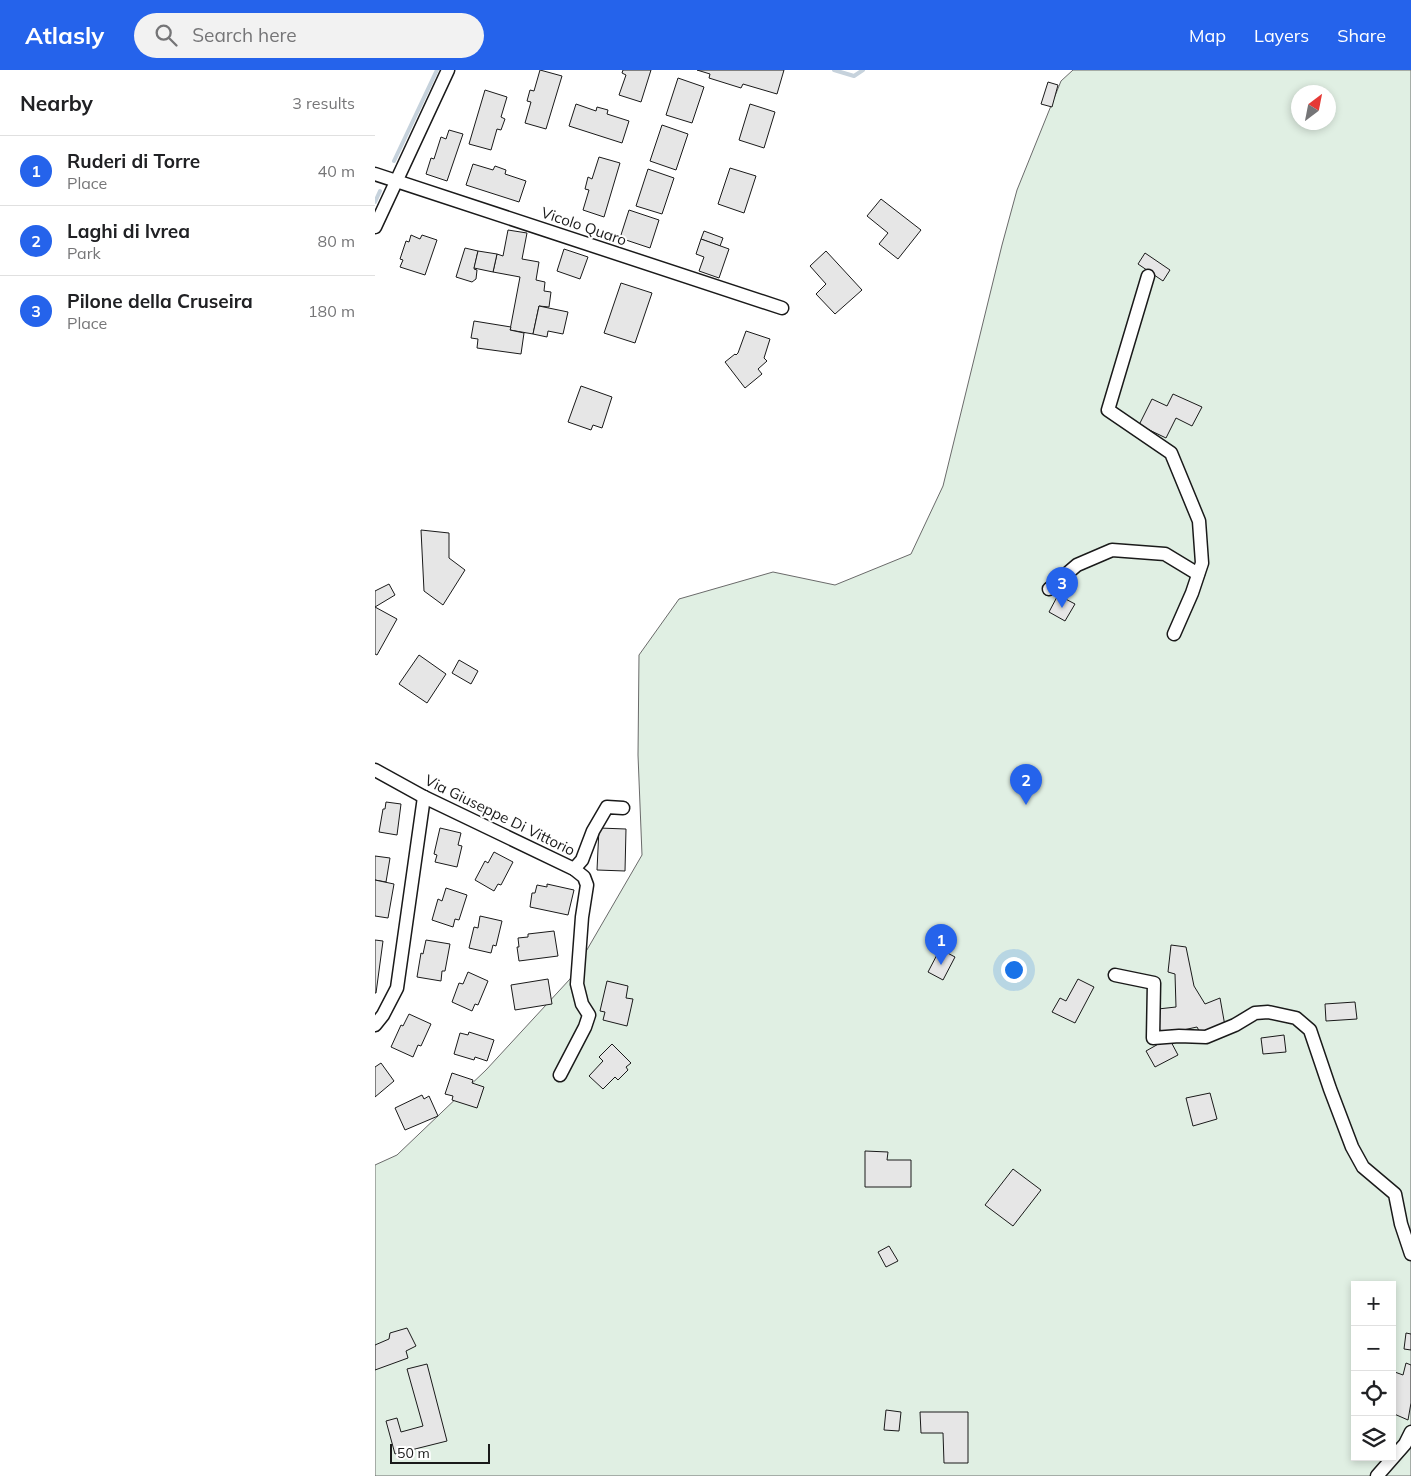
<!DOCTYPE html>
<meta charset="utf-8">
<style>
body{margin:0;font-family:Mulish,sans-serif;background:#f2f2f2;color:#202124}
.controls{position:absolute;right:15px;bottom:15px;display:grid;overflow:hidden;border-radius:0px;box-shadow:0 2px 8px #0003}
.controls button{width:45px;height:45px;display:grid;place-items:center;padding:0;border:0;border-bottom:1px solid #e0e0e0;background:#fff;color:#202124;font:25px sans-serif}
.compass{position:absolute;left:916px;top:15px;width:45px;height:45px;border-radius:50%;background:#fff;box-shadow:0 2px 8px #0003;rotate:32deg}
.scale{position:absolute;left:15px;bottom:12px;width:100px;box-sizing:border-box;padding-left:5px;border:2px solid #1a1a1a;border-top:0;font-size:14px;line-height:18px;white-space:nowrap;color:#1a1a1a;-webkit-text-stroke:4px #fff;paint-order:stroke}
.you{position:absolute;left:638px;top:899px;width:18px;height:18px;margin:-12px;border:4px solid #fff;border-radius:50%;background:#1a73e8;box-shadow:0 0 0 8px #1a73e833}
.badge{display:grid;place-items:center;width:32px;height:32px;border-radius:50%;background:#2563eb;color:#fff;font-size:16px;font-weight:700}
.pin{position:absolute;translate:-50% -41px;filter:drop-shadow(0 1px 2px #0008)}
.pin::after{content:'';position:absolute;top:26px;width:18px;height:15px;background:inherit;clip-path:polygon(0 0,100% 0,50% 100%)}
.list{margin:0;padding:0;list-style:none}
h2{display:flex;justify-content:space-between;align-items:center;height:65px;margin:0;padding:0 20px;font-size:21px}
h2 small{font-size:16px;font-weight:400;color:#757577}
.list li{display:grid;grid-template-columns:32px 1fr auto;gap:15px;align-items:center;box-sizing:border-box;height:70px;padding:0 20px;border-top:1px solid #e0e0e0}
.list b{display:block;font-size:19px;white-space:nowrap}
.list p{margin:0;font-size:16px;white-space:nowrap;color:#757577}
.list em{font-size:16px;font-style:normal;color:#757577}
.icon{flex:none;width:28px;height:28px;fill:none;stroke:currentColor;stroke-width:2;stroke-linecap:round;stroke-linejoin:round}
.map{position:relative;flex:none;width:1036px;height:1406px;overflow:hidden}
header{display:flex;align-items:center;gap:30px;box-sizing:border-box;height:70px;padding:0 25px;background:#2563eb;color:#fff}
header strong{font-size:24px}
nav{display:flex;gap:28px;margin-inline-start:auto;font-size:18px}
.search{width:350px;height:45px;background:#f2f2f2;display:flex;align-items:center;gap:12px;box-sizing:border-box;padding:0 18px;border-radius:28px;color:#757577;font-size:19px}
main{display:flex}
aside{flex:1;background:#fff}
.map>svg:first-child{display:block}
.green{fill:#e0efe3;stroke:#6a6a6a;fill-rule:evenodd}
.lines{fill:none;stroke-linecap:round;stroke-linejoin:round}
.stream{stroke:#c6d2dc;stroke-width:4}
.building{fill:#e6e6e6;stroke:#1a1a1a}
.street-casing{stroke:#1a1a1a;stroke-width:15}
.street{stroke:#fff;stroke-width:12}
.labels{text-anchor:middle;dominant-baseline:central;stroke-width:4;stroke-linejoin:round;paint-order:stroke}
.street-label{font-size:15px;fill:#1a1a1a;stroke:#fff}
</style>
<header>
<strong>Atlasly</strong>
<div class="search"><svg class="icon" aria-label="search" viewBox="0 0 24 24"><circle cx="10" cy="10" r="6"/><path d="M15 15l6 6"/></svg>Search here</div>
<nav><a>Map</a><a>Layers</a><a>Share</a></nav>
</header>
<main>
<aside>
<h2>Nearby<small>3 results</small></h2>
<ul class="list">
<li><span class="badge">1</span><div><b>Ruderi di Torre</b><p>Place</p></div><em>40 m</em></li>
<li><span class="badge">2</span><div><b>Laghi di Ivrea</b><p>Park</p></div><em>80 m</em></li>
<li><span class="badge">3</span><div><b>Pilone della Cruseira</b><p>Place</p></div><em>180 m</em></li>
</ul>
</aside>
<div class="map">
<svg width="1036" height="1406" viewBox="0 0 1036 1406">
<rect width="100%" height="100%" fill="#fff"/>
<path class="green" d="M698,0H1036V1406H0V1095L22,1085L111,1000L195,909L267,785L263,685L264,585L304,529L398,502L460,515L536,484L568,416L627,175L642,120L686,11ZM924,22H954V52H924ZM980,1215H1017V1387H980Z"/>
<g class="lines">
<g class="stream">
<polyline points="459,0 479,6 488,0"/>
<polyline points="19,91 62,0"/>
<polyline points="0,132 5,121"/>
</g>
</g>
<g class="building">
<polygon points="165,0 187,6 171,59 150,53 156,32 152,31 155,20 159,21"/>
<polygon points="248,0 276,0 266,32 244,25 251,5 247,3"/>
<polygon points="322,0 409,0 402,24 368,14 366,18 334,8 335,4"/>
<polygon points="303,8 329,17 317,53 291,45"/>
<polygon points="673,12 683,15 677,37 666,34"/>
<polygon points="110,20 132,27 126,47 130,49 126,60 122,59 116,80 94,74"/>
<polygon points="201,34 221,41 222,37 233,40 232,44 254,51 247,73 194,56"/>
<polygon points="375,34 400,42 389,78 364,70"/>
<polygon points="287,55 313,64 301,100 275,91"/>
<polygon points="74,60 88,64 72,111 51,104 56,88 59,89 66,67 71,69"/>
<polygon points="224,87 245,93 229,147 208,140 214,120 210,119 213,107 217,109"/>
<polygon points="98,94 118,100 120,96 131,100 130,104 151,111 144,132 91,115"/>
<polygon points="355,98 381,106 369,143 343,134"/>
<polygon points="273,99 299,108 287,144 261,136"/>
<polygon points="506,129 546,160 523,189 504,174 513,163 492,146"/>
<polygon points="254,140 284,150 275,178 245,168"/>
<polygon points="133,160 152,163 147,189 164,192 161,210 170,212 169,221 176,222 174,237 164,236 158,264 135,260 145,207 118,202 122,184 128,186"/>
<polygon points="329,161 348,168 345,176 326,169"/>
<polygon points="36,165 45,169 47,165 62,170 50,205 25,197 28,190 25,189 31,171 34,172"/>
<polygon points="326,169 354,179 344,208 324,201 329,187 321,184"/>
<polygon points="90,178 103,181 99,199 102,200 101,209 97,212 81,207"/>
<polygon points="189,179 213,187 205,209 182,201"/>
<polygon points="103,181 122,184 118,202 99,198"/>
<polygon points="451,181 487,220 460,244 441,224 451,214 435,196"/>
<polygon points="770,183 795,200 788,211 763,194"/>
<polygon points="246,213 277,223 260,273 229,263"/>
<polygon points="164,236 193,242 188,264 173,261 172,267 158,264"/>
<polygon points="99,251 136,257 135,260 149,263 146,284 102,278 103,269 96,268"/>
<polygon points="371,261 395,269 389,288 392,291 383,299 387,304 370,318 350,292 360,284 361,285 363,283"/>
<polygon points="206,316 237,327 227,358 218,355 216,360 193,352"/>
<polygon points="798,324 827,337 817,356 801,348 791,368 764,355 777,329 792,336"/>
<polygon points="46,460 74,463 74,488 90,500 68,535 49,521"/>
<polygon points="14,514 20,525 0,537 0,521"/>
<polygon points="683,525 700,534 690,551 674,542"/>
<polygon points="0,537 22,549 2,585 0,584"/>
<polygon points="44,585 71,604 52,633 24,614"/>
<polygon points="84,590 103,601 96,614 77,603"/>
<polygon points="11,732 26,734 22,765 4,762 8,739 10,739"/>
<polygon points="65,758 86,763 83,775 87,776 82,797 60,792 62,785 59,784"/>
<polygon points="224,758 251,759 250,801 222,800"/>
<polygon points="119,782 138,792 126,815 123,814 119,821 100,810 110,791 113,793"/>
<polygon points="0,786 15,788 11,812 0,810"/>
<polygon points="0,810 19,814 13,848 0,846"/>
<polygon points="172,814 199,820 193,845 155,837 157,823 160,823 162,815 172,817"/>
<polygon points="71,818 92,825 84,850 80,849 78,857 57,850 63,829 67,831"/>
<polygon points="105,846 127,851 121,876 118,875 116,883 94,878 99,857 103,858"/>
<polygon points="179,861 183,886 144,891 142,877 144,877 143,868 153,867 153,864"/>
<polygon points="0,870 8,871 1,923 0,923"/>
<polygon points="51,870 75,874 70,901 67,901 66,911 42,907 46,883 48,884"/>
<polygon points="796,875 811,877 819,916 830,934 845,928 850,956 826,964 822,957 785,965 783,939 801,937 800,904 793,902"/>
<polygon points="565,879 580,887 568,910 553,902"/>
<polygon points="93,902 113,911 103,935 100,934 97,941 77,932 84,913 88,914"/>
<polygon points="173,909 177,934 140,940 136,915"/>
<polygon points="703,909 719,917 700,953 677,942 685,928 691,931"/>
<polygon points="232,911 253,916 251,928 258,929 252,956 228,950 230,942 225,941"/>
<polygon points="980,932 982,949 951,951 950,934"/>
<polygon points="34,944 56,954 46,976 43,975 38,987 16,977 26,955 28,956"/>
<polygon points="94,962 119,970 112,991 100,987 99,990 79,984 85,963 93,965"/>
<polygon points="909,965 911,982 888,984 886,968"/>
<polygon points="794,968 803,985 780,997 771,981"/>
<polygon points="237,974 256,993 251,997 253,1000 243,1010 240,1007 228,1019 214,1006 228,991 224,987"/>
<polygon points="6,993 19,1011 0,1027 0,997"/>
<polygon points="77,1003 98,1010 97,1013 109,1017 102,1038 77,1030 78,1026 70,1024"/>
<polygon points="835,1023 842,1049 818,1056 811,1028"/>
<polygon points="47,1025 49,1029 54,1026 63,1046 30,1060 20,1038"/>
<polygon points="490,1081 513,1082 512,1090 536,1090 536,1117 490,1117"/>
<polygon points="638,1099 666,1120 638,1156 610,1135"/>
<polygon points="514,1176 523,1191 511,1197 503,1182"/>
<polygon points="32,1258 41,1276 31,1281 33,1288 0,1300 0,1275 14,1269 15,1263"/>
<polygon points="1031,1263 1036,1264 1036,1280 1029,1279"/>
<polygon points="1031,1293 1036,1295 1036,1333 1033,1350 1017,1343 1017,1301 1028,1305"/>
<polygon points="52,1294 72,1371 20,1384 11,1351 22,1348 26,1362 48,1356 32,1299"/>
<polygon points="511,1340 526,1342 524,1361 509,1360"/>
<polygon points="545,1342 593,1342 593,1393 569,1393 568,1363 546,1363"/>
</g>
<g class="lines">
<g class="street-casing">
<g id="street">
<polyline points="0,104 407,238"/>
<polyline points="0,157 73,0"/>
<polyline points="773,206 733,340 796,383 824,451 827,493 817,523 799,564"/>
<polyline points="674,519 702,495 737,480 790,484 823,504"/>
<polyline points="0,700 49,727 199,799 209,807 212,815 207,847 202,914 207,934 214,945 210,957 185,1005"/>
<polyline points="199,799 207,790 218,761 232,737 248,738"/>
<polyline points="740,905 779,913 778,968 804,966 831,967 860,955 880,943 893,942 921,948 935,960 955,1019 977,1077 988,1097 1020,1124 1026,1154 1036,1184"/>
<polyline points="0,955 8,945 22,918 49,727"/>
<polyline points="1002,1406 1030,1374 1036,1362"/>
</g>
</g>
<use href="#street" class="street"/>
</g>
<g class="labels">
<g class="street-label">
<text transform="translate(209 156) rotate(19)">Vicolo Quaro</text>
<text transform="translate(125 745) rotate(26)">Via Giuseppe Di Vittorio</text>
</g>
</g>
</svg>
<div class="controls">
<button>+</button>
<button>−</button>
<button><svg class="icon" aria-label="locate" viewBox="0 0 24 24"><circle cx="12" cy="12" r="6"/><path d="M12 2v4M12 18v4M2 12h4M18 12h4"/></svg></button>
<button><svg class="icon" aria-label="layers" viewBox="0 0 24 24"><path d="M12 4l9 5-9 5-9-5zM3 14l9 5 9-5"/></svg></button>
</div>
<svg class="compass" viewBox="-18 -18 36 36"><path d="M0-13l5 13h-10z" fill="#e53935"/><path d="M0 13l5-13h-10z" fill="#757577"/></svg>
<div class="scale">50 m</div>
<div class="you"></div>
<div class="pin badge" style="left:566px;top:895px">1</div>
<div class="pin badge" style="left:651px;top:735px">2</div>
<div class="pin badge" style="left:687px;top:538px">3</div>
</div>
</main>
